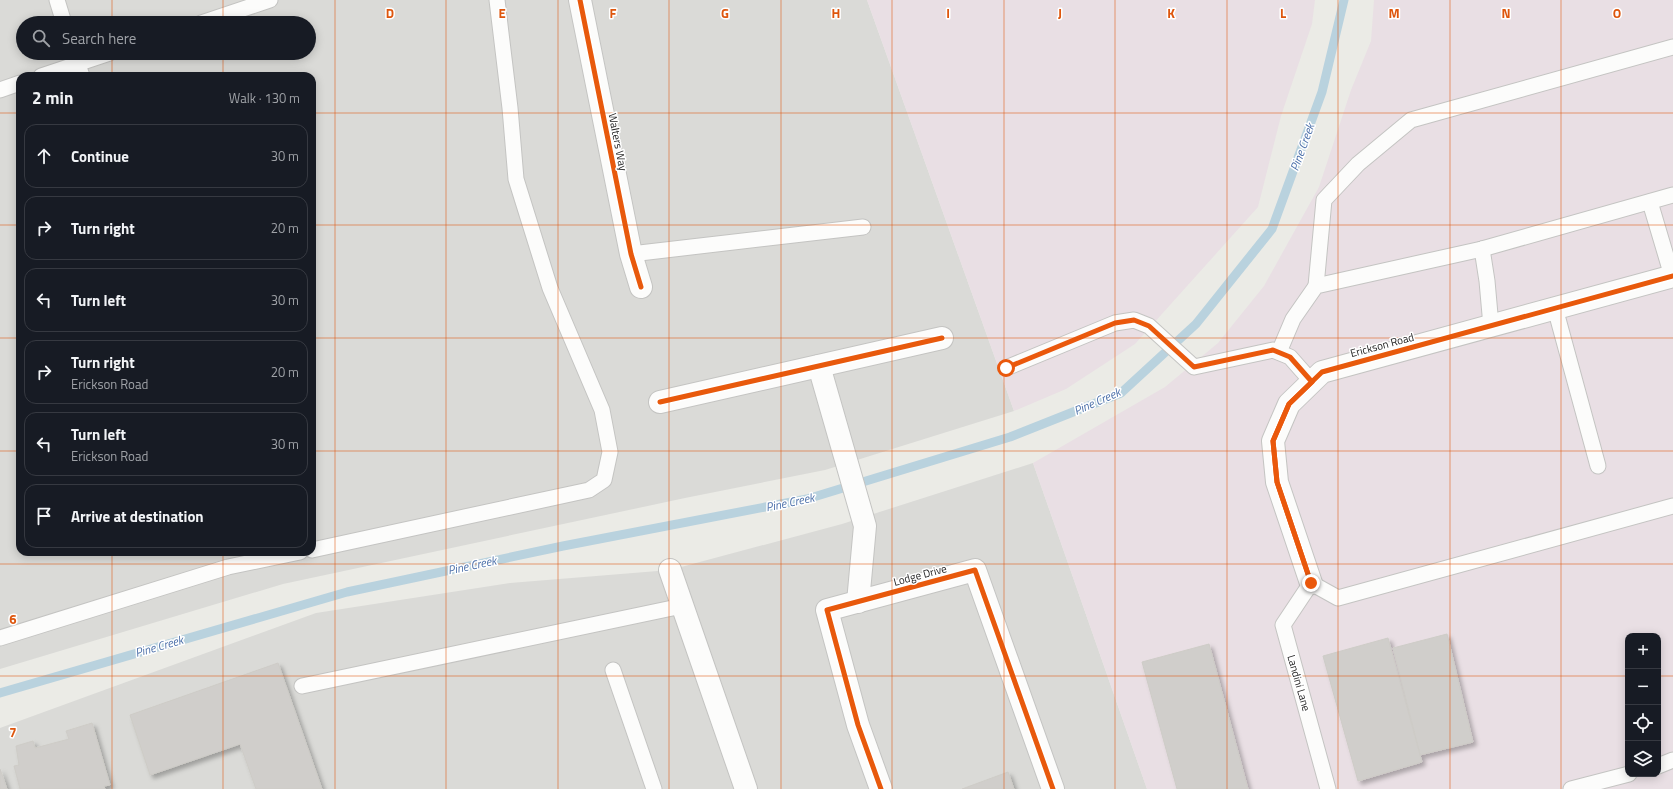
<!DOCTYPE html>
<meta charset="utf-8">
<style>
body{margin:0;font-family:"Titillium Web",sans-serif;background:#242831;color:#f1f3f6}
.controls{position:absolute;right:12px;bottom:12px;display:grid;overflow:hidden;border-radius:8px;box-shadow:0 2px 10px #0003}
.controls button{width:36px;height:36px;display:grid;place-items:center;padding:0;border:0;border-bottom:1px solid #363941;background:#171b24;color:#f1f3f6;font:20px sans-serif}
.stop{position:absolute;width:12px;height:12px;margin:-9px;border:3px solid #ea580c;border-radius:50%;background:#fff}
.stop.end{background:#ea580c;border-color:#fff;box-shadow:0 1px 4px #0008}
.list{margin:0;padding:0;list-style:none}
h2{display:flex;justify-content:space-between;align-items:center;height:52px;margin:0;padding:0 16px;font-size:17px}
h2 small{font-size:13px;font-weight:400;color:#9ea1a6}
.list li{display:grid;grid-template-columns:26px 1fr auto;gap:12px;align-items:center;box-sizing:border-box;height:64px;margin:0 8px 8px;padding:0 8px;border:1px solid #363941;border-radius:12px}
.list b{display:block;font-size:15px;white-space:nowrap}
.list p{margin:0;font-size:13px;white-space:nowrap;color:#9ea1a6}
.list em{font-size:13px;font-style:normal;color:#9ea1a6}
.icon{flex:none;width:22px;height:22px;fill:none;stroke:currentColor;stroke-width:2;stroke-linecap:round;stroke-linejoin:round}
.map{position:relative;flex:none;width:1673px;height:789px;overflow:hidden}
.search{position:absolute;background:#171b24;box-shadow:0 2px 10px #0003;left:16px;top:16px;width:300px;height:44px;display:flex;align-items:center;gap:10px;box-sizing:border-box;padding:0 14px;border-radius:22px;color:#9ea1a6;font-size:15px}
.panel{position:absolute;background:#171b24;box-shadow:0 2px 10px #0003;left:16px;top:72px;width:300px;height:484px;border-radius:12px}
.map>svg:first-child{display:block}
.residential{fill:#dadad7;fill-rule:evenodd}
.industrial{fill:#e9dfe4;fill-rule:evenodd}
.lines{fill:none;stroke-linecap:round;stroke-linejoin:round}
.stream{stroke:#b9d2de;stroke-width:9}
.building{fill:#d0cecb;stroke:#ceccc7;filter:url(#shadow)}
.service-casing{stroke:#c4c4c2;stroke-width:17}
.minor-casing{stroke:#c4c4c2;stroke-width:24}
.service{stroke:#fcfcfb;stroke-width:15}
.minor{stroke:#fcfcfb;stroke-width:22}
.cycleway-casing{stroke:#fff;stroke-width:8}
.cycleway{stroke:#e8590c;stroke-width:5}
.route{stroke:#ea580c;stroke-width:5}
.grid{fill:none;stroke:#de560d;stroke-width:1;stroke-opacity:0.55}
.labels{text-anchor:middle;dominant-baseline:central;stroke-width:3;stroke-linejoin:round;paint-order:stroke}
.street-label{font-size:11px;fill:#1d1d1d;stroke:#fff}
.water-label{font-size:12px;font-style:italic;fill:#4c70aa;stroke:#fff}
.grid-label{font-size:13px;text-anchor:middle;font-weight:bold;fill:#de560d;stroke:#fff;stroke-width:3;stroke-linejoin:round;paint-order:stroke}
</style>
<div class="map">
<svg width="1673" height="789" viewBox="0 0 1673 789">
<defs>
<filter id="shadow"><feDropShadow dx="3.5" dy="3.5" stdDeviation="2" flood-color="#0004"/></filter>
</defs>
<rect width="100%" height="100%" fill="#ebebe6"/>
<g class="residential">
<path d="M0,0H867L1014,411L825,470L685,498L283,584L0,669ZM23,23H309V53H23ZM20,76H312V552H20Z"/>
<polygon points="1033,463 1147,789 0,789 0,728 316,613 510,583 670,570 842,524"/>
</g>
<g class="industrial">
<polygon points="867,0 1315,0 1312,24 1281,116 1258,207 1135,344 1066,389 1014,411"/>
<path d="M1374,0H1673V789H1147L1033,463L1165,387L1218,343L1264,286L1319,187L1351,90L1371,41ZM1628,636H1658V774H1628Z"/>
</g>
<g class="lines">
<polyline class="stream" points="0,693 347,592 563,546 807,499 1010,437 1121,393 1196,324 1272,229 1322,92 1344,0"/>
</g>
<g class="building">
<polygon points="1447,634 1473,742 1420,755 1393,648"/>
<polygon points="1388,638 1422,762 1358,781 1323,656"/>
<polygon points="1209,644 1248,789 1177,789 1142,662"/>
<polygon points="278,663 322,789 256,789 240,744 150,775 130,715"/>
<polygon points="92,723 110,785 104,786 105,789 20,789 14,766 19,765 16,746 33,741 35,748 69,739 66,731"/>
<polygon points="0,769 7,789 0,789"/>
<polygon points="1008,772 1014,789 962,789"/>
</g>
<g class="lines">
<g class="service-casing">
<g id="service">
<polyline points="57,0 64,23"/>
<polyline points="201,23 270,0"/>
<polyline points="74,53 82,76"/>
<polyline points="41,76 110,53"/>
<polyline points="0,90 20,83"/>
<polyline points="1650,202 1672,276"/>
<polyline points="1482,249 1487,281 1491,326"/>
<polyline points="631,254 863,227"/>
<polyline points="1316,286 1324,200 1358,164 1411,120 1673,47"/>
<polyline points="1555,308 1598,466"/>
<polyline points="1279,352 1293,319 1316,286 1482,249 1673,195"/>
<polyline points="1006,368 1115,323 1134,320 1149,326 1194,367 1273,350 1290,357 1312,382"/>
<polyline points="312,550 589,490 604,480 610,452 602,410 550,288 516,179 510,108 497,0"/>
<polyline points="0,638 228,567 300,552"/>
<polyline points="613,670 654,789"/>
<polyline points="302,686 682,606"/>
<polyline points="1658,766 1673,760"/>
<polyline points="1328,789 1283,625 1311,583 1338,598 1673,506"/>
<polyline points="1571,789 1629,774"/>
</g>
</g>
<g class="minor-casing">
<g id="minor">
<polyline points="580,0 631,254 641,287"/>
<polyline points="819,366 865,526 858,602"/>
<polyline points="660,402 942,338"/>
<polyline points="670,570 746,789"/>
<polyline points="1311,583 1277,482 1273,441 1289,404 1322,372 1673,276"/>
<polyline points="881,789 858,725 827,610 975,570 1053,789"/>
</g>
</g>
<use href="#service" class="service"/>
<use href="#minor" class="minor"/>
<g class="cycleway-casing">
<g id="cycleway">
<polyline points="580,0 631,254 641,287"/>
<polyline points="660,402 942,338"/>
<polyline points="1311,583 1277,482 1273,441 1289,404 1322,372 1673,276"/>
<polyline points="881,789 858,725 827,610 975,570 1053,789"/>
</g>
</g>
<use href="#cycleway" class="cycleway"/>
</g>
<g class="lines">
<polyline class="route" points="1006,368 1115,323 1134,320 1149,326 1194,367 1273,350 1290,357 1312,382 1289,404 1273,441 1277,482 1311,583"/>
</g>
<path class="grid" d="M112,0V23M223,0V23M335,0V789M446,0V789M558,0V789M669,0V789M781,0V789M892,0V789M1004,0V789M1115,0V789M1227,0V789M1338,0V789M1450,0V789M1561,0V789M112,53V76M223,53V76M0,113H20M312,113H1673M0,225H20M312,225H1673M0,338H20M312,338H1673M0,451H20M312,451H1673M112,552V789M223,552V789M0,564H1673M0,676H1628M1658,676H1673"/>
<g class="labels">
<g class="street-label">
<text transform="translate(618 142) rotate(79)">Walters Way</text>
<text transform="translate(1382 345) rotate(-15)">Erickson Road</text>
<text transform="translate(920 575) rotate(-15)">Lodge Drive</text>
<text transform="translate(1299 683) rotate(74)">Landini Lane</text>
</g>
<g class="water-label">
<text transform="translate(1302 147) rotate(-70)">Pine Creek</text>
<text transform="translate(1097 401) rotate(-24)">Pine Creek</text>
<text transform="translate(790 502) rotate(-12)">Pine Creek</text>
<text transform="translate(472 565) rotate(-12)">Pine Creek</text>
<text transform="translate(159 646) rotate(-16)">Pine Creek</text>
</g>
</g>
<g class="grid-label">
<text x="390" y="18">D</text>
<text x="502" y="18">E</text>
<text x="613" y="18">F</text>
<text x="725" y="18">G</text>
<text x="836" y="18">H</text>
<text x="948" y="18">I</text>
<text x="1060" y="18">J</text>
<text x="1171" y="18">K</text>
<text x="1283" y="18">L</text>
<text x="1394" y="18">M</text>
<text x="1506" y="18">N</text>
<text x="1617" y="18">O</text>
<text x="13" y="624">6</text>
<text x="13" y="737">7</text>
</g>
</svg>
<div class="controls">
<button>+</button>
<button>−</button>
<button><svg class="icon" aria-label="locate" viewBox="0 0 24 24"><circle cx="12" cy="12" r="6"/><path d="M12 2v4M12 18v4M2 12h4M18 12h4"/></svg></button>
<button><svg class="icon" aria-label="layers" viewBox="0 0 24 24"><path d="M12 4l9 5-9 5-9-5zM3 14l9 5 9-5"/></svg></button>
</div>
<div class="stop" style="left:1006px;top:368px"></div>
<div class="stop end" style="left:1311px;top:583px"></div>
<div class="search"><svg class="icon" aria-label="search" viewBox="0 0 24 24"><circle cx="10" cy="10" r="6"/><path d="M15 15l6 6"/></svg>Search here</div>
<section class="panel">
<h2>2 min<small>Walk · 130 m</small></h2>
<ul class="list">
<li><svg class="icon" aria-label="ahead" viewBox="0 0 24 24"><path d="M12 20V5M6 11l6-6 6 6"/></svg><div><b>Continue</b></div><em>30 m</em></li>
<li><svg class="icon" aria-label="right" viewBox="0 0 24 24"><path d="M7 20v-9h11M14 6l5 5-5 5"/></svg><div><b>Turn right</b></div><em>20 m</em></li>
<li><svg class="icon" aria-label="left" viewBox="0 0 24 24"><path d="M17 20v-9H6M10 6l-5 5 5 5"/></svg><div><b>Turn left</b></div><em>30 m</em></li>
<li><svg class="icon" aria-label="right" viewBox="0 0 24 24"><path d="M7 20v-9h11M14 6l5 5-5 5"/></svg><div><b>Turn right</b><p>Erickson Road</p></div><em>20 m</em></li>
<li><svg class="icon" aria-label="left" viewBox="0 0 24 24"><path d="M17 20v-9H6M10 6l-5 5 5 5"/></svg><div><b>Turn left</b><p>Erickson Road</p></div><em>30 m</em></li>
<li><svg class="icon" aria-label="arrive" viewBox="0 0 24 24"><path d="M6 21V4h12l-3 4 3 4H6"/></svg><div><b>Arrive at destination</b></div></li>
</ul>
</section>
</div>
